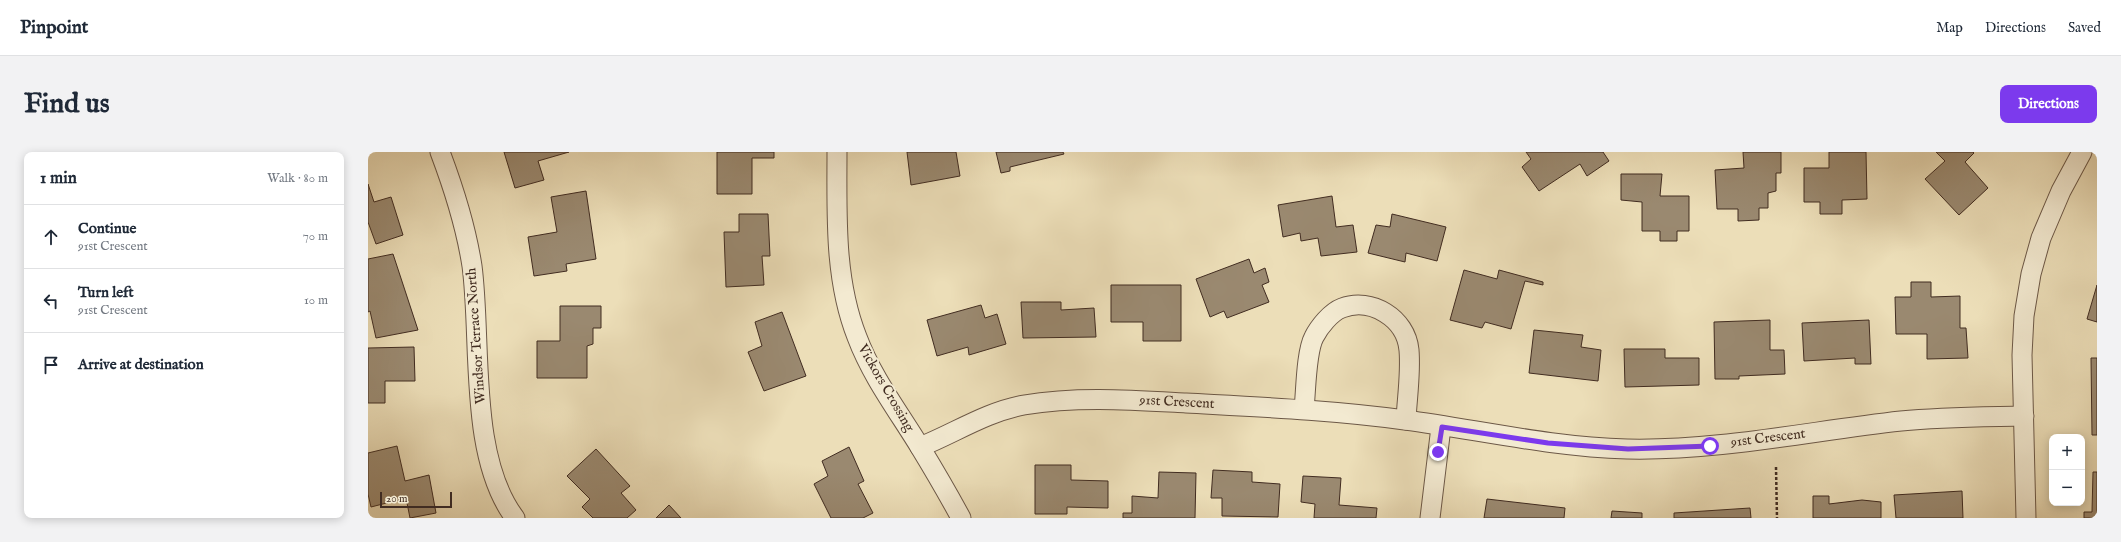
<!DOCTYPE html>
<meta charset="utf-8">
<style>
body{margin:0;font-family:"IM FELL English",serif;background:#f2f2f3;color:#1f2937}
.controls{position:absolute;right:12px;bottom:12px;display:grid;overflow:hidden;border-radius:8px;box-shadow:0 2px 10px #0003}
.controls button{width:36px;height:36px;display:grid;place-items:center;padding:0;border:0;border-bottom:1px solid #e0e1e3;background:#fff;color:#1f2937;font:20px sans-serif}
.scale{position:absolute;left:12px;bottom:10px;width:72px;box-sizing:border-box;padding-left:4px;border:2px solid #412c21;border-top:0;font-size:11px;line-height:14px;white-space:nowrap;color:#412c21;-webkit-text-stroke:3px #f3ead1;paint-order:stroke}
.stop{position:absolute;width:12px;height:12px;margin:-9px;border:3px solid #7c3aed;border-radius:50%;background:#fff}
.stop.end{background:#7c3aed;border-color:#fff;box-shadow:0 1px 4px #0008}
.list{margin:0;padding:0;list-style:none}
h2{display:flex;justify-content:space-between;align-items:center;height:52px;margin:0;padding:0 16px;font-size:17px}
h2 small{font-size:13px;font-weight:400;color:#747a83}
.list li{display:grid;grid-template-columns:26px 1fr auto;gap:12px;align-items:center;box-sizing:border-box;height:64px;padding:0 16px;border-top:1px solid #e0e1e3}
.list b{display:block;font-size:15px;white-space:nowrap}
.list p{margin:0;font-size:13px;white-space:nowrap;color:#747a83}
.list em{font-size:13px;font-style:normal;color:#747a83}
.icon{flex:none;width:22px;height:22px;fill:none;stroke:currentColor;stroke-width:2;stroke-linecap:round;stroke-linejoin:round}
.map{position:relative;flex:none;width:1729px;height:366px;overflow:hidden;border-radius:8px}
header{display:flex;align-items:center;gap:24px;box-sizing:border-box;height:56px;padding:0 20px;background:#fff;border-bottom:1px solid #e0e1e3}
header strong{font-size:19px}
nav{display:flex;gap:22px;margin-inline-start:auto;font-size:14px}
.intro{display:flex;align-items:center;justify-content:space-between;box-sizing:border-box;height:96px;padding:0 24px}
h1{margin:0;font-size:28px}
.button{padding:10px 18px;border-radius:8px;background:#7c3aed;color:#fff;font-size:14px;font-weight:700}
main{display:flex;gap:24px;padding:0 24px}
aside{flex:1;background:#fff;border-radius:8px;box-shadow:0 2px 10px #0003}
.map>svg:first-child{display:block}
.building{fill:#9a8970;stroke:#412c21}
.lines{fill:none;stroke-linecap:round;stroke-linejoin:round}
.minor-casing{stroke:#6c5847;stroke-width:21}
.path{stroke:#412c21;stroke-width:2.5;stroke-dasharray:3 2;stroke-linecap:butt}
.minor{stroke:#f3ead1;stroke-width:19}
.route{stroke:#7c3aed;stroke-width:5}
.labels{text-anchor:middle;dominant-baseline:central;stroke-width:4;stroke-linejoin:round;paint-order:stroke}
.street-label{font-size:14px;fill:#412c21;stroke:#f3ead1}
</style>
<header>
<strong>Pinpoint</strong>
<nav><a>Map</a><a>Directions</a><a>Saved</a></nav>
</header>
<div class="intro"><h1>Find us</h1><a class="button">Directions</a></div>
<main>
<aside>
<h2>1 min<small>Walk · 80 m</small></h2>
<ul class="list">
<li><svg class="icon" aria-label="ahead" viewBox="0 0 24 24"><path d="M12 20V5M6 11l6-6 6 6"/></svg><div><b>Continue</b><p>91st Crescent</p></div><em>70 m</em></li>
<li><svg class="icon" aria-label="left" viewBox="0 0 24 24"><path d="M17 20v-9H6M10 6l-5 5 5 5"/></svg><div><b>Turn left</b><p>91st Crescent</p></div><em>10 m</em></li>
<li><svg class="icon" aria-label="arrive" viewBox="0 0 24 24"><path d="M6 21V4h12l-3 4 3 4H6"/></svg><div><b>Arrive at destination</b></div></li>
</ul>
</aside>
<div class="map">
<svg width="1729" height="366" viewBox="0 0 1729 366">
<rect width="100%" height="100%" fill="#ecdeb8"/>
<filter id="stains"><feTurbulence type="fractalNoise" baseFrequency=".005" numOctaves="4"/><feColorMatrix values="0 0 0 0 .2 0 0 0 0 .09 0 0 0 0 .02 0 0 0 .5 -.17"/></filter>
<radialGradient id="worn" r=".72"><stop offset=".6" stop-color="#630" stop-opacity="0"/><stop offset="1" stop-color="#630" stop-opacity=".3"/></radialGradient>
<g class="building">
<polygon points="136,0 201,0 170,9 176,28 147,36"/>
<polygon points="349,0 406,0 406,6 384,6 384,42 349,42"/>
<polygon points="539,0 588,0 592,24 543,33"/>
<polygon points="628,0 695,0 696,2 642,15 642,19 633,21"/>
<polygon points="1158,0 1235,0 1241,9 1219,24 1212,12 1171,39 1154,15 1163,7"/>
<polygon points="1375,0 1413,0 1413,21 1408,21 1408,39 1400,41 1400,56 1391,56 1391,68 1370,69 1370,57 1349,57 1347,18 1376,16"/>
<polygon points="1461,0 1498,0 1499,47 1474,48 1474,62 1452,62 1452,50 1436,50 1436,16 1461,16"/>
<polygon points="1568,0 1605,0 1606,1 1597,10 1620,36 1591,63 1557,27 1577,9"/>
<polygon points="1253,22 1294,22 1292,44 1321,44 1321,79 1309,79 1309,89 1292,89 1292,79 1274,79 1274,50 1253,48"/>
<polygon points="0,32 6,50 23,45 35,83 8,92 0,70"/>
<polygon points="218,39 228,107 198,112 199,119 166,124 160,85 189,80 183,45"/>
<polygon points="964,44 968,75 985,73 989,100 953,104 950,86 933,89 932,81 915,85 910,53"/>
<polygon points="371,62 400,62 402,104 394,104 396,133 358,135 356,80 371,80"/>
<polygon points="1024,62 1078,75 1069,109 1038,101 1037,110 1000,101 1008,73 1022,75"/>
<polygon points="25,102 50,178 8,186 2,159 0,160 0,107"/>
<polygon points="881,107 886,121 897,116 901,130 894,133 901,150 859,166 856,159 842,165 828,127"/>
<polygon points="1096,118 1129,127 1131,118 1175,130 1175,133 1157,129 1143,177 1117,170 1114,176 1082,168"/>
<polygon points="1543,130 1563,130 1563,145 1592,144 1592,176 1598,176 1600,206 1559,207 1559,182 1528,182 1527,145 1543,145"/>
<polygon points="743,133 813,133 813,189 775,189 775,170 743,170"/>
<polygon points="1729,133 1729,170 1719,167"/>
<polygon points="653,150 693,150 693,158 726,156 728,185 655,186"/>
<polygon points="613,153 617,166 629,162 638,192 601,203 600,195 569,204 559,168"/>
<polygon points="192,154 233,154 233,176 225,176 225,192 219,194 219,226 169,226 169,189 192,189"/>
<polygon points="414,160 438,224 396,239 380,200 394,194 387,170"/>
<polygon points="1402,168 1402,198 1416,198 1417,222 1371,224 1371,227 1347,227 1346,170"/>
<polygon points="1501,168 1503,212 1487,212 1487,206 1436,209 1434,171"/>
<polygon points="1166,178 1215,183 1213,195 1233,198 1230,229 1161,221"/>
<polygon points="46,195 47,229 17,229 17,251 0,251 0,196"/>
<polygon points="1256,197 1297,197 1297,206 1331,206 1331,233 1257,235"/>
<polygon points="1723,206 1729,206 1729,283 1724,283"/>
<polygon points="29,294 37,329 61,323 68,361 42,366 38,346 3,355 0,342 0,301"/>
<polygon points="481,295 496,329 490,332 505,361 495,366 463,366 446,332 460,324 454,309"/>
<polygon points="228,297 262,334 253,341 268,358 259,366 225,366 214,355 222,347 199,324"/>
<polygon points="667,313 703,313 703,328 740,329 740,356 699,355 699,362 667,362"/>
<polygon points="845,318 884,320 884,330 912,332 910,365 854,364 854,346 843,346"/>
<polygon points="791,320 828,321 827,366 755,366 755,361 764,361 764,344 790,346"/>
<polygon points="1725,320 1729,320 1729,366 1716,366 1716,360 1724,360"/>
<polygon points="935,324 973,326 971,353 1009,356 1008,366 946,366 947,352 933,350"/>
<polygon points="1594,339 1595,366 1528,366 1526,343"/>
<polygon points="1445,344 1461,344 1461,352 1494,348 1513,350 1513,366 1445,366"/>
<polygon points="1119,347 1197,356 1196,366 1116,366"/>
<polygon points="301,353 313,366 288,366"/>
<polygon points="1382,356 1383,366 1306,366 1306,361"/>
<polygon points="1244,359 1274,361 1274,366 1243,366"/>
</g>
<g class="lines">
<g class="minor-casing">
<g id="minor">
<path d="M72,0C86,37 98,75 104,114C114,189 100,304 147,366"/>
<path d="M469,0C469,62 466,127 489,185C504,225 530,259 552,295C566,318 580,342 593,366"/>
<path d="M936,257C938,239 938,200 946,185C951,175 963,160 974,156C1003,145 1038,166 1041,198C1043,221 1039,246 1038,268"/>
<path d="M552,295C587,281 618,260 656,253C709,244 764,248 818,251C891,255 964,258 1037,268C1111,278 1184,295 1259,297C1351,299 1442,279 1533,269C1574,265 1615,265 1656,264"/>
<polyline points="1062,366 1073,275"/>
<polyline points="1658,366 1654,203 1656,164 1663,122 1673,86 1693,39 1714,0"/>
</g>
</g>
<polyline class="path" points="1408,315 1409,366"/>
<use href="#minor" class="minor"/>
</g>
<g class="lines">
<polyline class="route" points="1070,300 1074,275 1180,291 1260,297 1342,294"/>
</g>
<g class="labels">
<g class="street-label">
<text transform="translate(108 184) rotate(-94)">Windsor Terrace North</text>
<text transform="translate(518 236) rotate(60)">Vickors Crossing</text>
<text transform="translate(809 250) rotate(3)">91st Crescent</text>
<text transform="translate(1400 286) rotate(-7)">91st Crescent</text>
</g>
</g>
<rect width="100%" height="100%" filter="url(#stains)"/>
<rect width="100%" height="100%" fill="url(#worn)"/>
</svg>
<div class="controls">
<button>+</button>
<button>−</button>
</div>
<div class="scale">20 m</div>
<div class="stop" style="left:1342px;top:294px"></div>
<div class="stop end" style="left:1070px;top:300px"></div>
</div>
</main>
